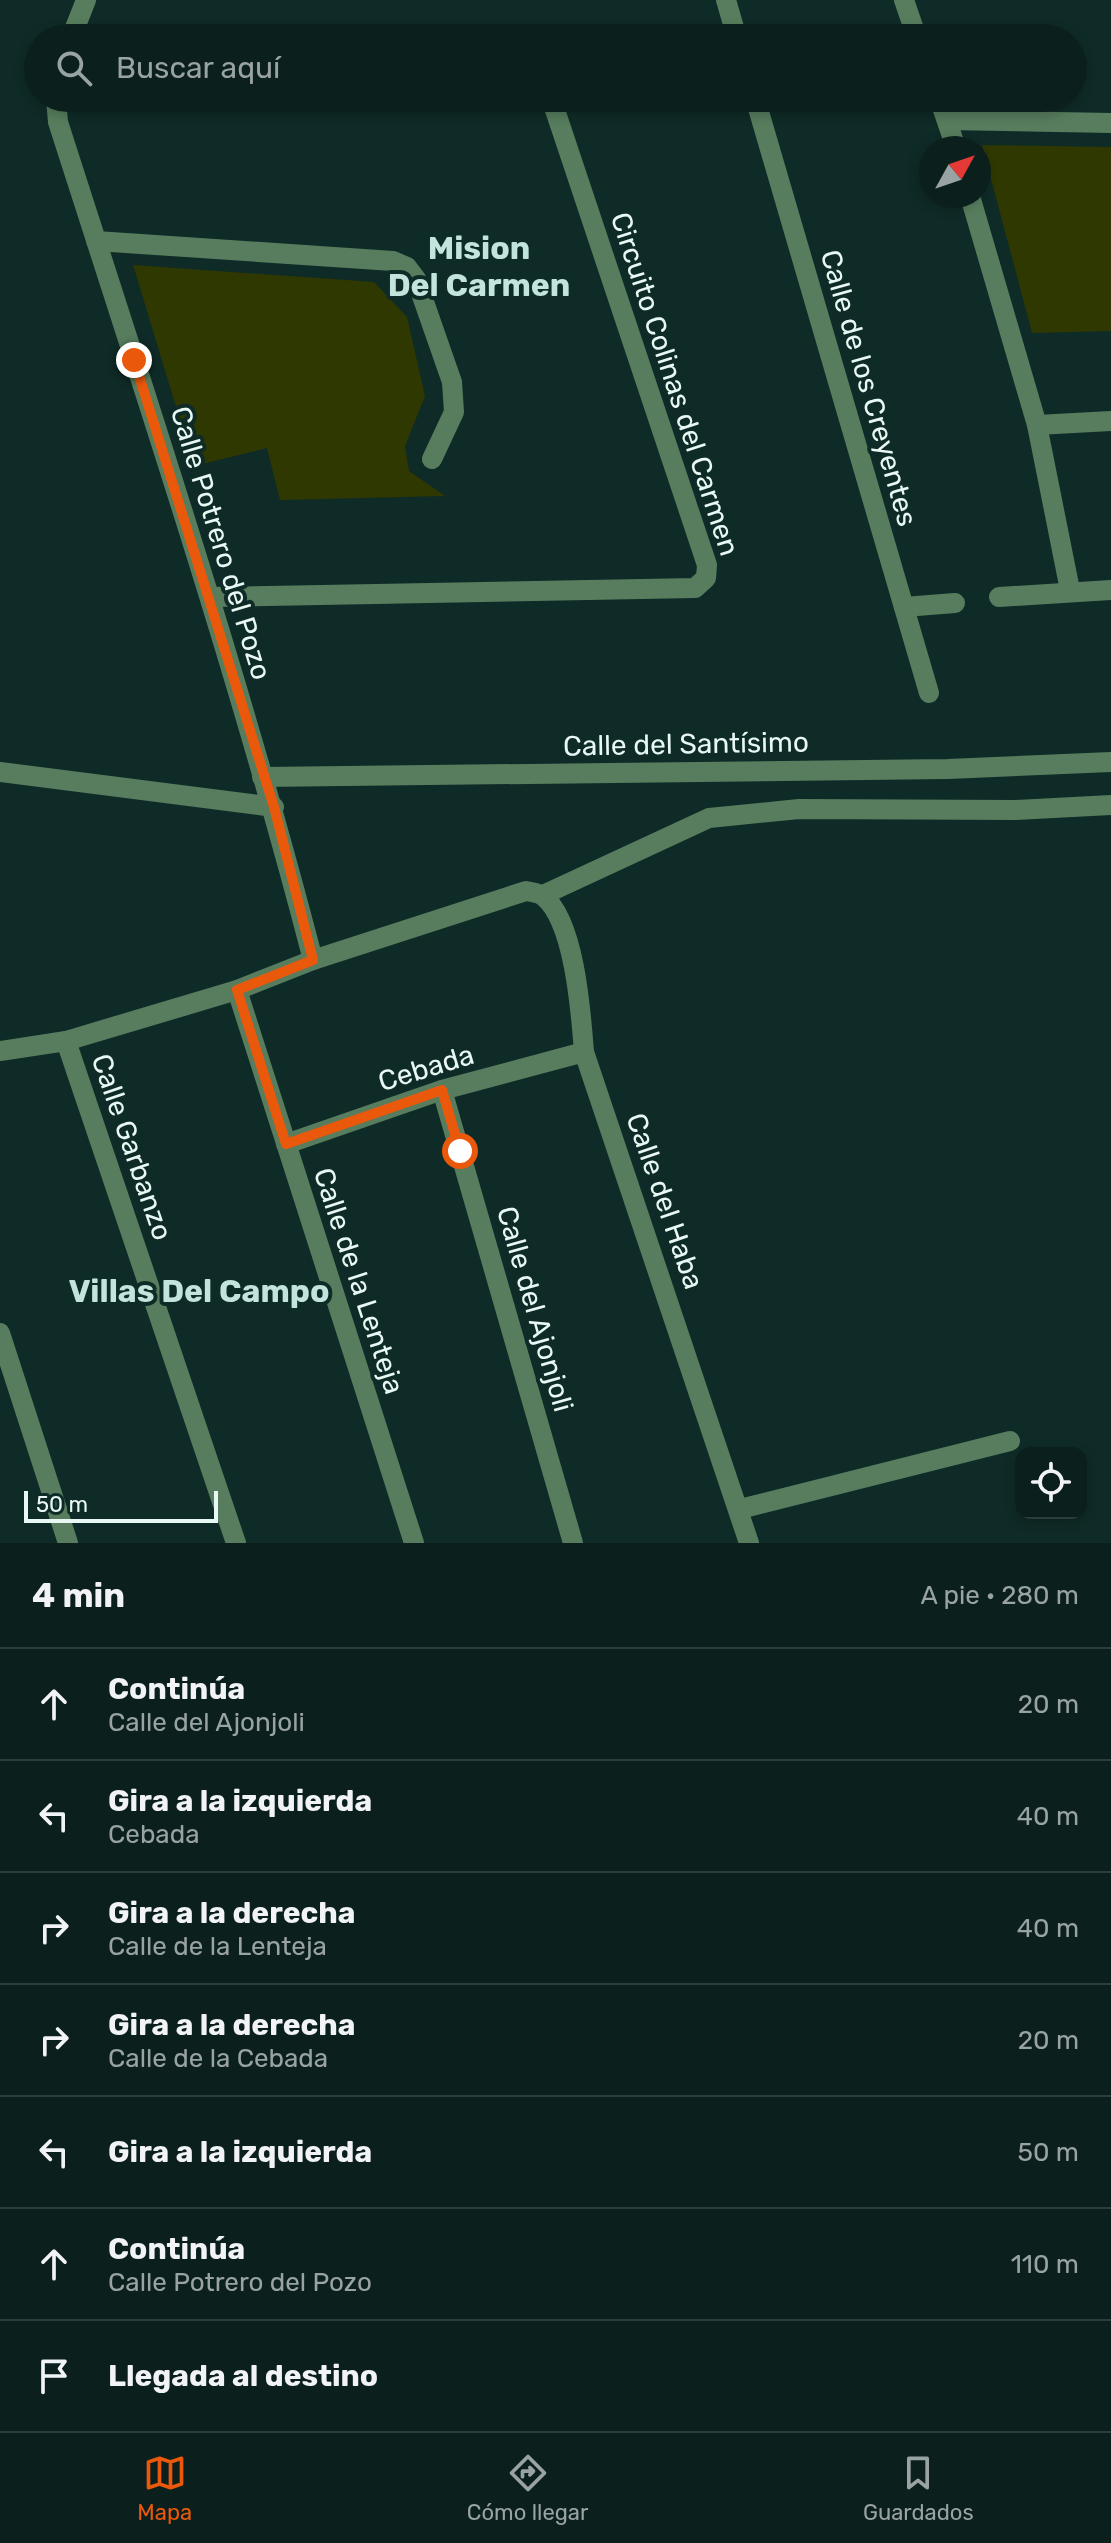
<!DOCTYPE html>
<html lang="es">
<meta charset="utf-8">
<style>
body{margin:0;font-family:Rubik,sans-serif;background:#192d2a;color:#f1f3f6}
.controls{position:absolute;right:24px;bottom:24px;display:grid;overflow:hidden;border-radius:16px;box-shadow:0 4px 12px #0003}
.controls button{width:72px;height:72px;display:grid;place-items:center;padding:0;border:0;border-bottom:2px solid #2b3e3b;background:#0b201d;color:#f1f3f6;font:40px sans-serif}
.compass{position:absolute;left:919px;top:136px;width:72px;height:72px;border-radius:50%;background:#0b201d;box-shadow:0 4px 12px #0003;rotate:50deg}
.scale{position:absolute;left:24px;bottom:20px;width:194px;box-sizing:border-box;padding-left:8px;border:4px solid #e8f8f4;border-top:0;font-size:22px;line-height:28px;white-space:nowrap;color:#e8f8f4;-webkit-text-stroke:6px #0f2b27;paint-order:stroke}
.stop{position:absolute;width:24px;height:24px;margin:-18px;border:6px solid #ea580c;border-radius:50%;background:#fff}
.stop.end{background:#ea580c;border-color:#fff;box-shadow:0 2px 8px #0008}
.list{margin:0;padding:0;list-style:none}
h2{display:flex;justify-content:space-between;align-items:center;height:104px;margin:0;padding:0 32px;font-size:34px}
h2 small{font-size:26px;font-weight:400;color:#9aa3a4}
.list li{display:grid;grid-template-columns:52px 1fr auto;gap:24px;align-items:center;box-sizing:border-box;height:112px;padding:0 32px;border-top:2px solid #2b3e3b}
.list b{display:block;font-size:30px;white-space:nowrap}
.list p{margin:0;font-size:26px;white-space:nowrap;color:#9aa3a4}
.list em{font-size:26px;font-style:normal;color:#9aa3a4}
.icon{flex:none;width:44px;height:44px;fill:none;stroke:currentColor;stroke-width:2;stroke-linecap:round;stroke-linejoin:round}
.map{position:relative;flex:none;width:1111px;height:1543px;overflow:hidden}
.search{position:absolute;background:#0b201d;box-shadow:0 4px 12px #0003;left:24px;right:24px;top:24px;height:88px;display:flex;align-items:center;gap:20px;box-sizing:border-box;padding:0 28px;border-radius:44px;color:#9aa3a4;font-size:30px}
.sheet{height:888px;background:#0b201d}
nav{display:flex;justify-content:space-around;align-items:center;box-sizing:border-box;height:112px;border-top:2px solid #2b3e3b;background:#0b201d;font-size:22px;color:#9aa3a4}
nav a{display:grid;justify-items:center;gap:4px}
nav .on{color:#ea580c}
.map>svg:first-child{display:block}
.green{fill:#2f3800}
.lines{fill:none;stroke-linecap:round;stroke-linejoin:round}
.minor{stroke:#577d5e;stroke-width:20}
.route{stroke:#ea580c;stroke-width:10}
.labels{text-anchor:middle;dominant-baseline:central;stroke-width:8;stroke-linejoin:round;paint-order:stroke}
.street-label{font-size:28px;fill:#e8f8f4;stroke:#0f2b27}
.quarter-label{font-size:32px;font-weight:bold;fill:#c3e4dd;stroke:#0f2b27}
</style>
<div class="map">
<svg width="1111" height="1543" viewBox="0 0 1111 1543">
<rect width="100%" height="100%" fill="#0f2b27"/>
<g class="green">
<polygon points="982,145 1111,147 1111,331 1032,333"/>
<polygon points="133,265 374,282 407,317 425,396 405,446 409,471 445,496 280,500 267,448 194,466"/>
</g>
<g class="lines">
<g class="minor">
<polyline points="726,0 737,38"/>
<polyline points="904,0 917,38"/>
<polyline points="71,38 86,0"/>
<path d="M56,98L58,122C147,400 240,678 313,960"/>
<polyline points="755,98 929,693"/>
<polyline points="939,98 956,148"/>
<polyline points="947,120 1111,123"/>
<polyline points="970,196 1037,425 1070,590"/>
<polyline points="96,241 393,261 407,267 416,279 452,382 454,412 432,459"/>
<polyline points="1037,425 1111,421"/>
<polyline points="210,597 695,588 706,578 707,565 551,98"/>
<polyline points="999,597 1111,590"/>
<polyline points="904,607 955,603"/>
<polyline points="0,772 274,807"/>
<polyline points="262,777 948,769 1111,762"/>
<polyline points="543,895 709,818 799,809 1015,810 1111,805"/>
<polyline points="237,990 414,1543"/>
<polyline points="66,1041 236,1543"/>
<path d="M0,1051L66,1041L237,990L313,960L526,891C531,892 539,893 543,896C575,921 581,1014 584,1052L749,1543"/>
<polyline points="442,1090 573,1543"/>
<polyline points="286,1144 442,1090 584,1052"/>
<polyline points="0,1333 68,1543"/>
<polyline points="740,1509 1010,1441"/>
</g>
</g>
<g class="lines">
<polyline class="route" points="134,360 274,807 313,960 237,990 286,1144 442,1090 460,1151"/>
</g>
<g class="labels">
<g class="street-label">
<text transform="translate(675 384) rotate(72)">Circuito Colinas del Carmen</text>
<text transform="translate(869 388) rotate(74)">Calle de los Creyentes</text>
<text transform="translate(221 543) rotate(73)">Calle Potrero del Pozo</text>
<text transform="translate(686 744) rotate(-1)">Calle del Santísimo</text>
<text transform="translate(426 1068) rotate(-17)">Cebada</text>
<text transform="translate(132 1147) rotate(71)">Calle Garbanzo</text>
<text transform="translate(665 1201) rotate(71)">Calle del Haba</text>
<text transform="translate(359 1281) rotate(72)">Calle de la Lenteja</text>
<text transform="translate(535 1309) rotate(74)">Calle del Ajonjoli</text>
</g>
<g class="quarter-label">
<text x="479" y="248">Mision<tspan x="479" dy="37">Del Carmen</tspan></text>
<text x="199" y="1291">Villas Del Campo</text>
</g>
</g>
</svg>
<div class="controls">
<button><svg class="icon" aria-label="locate" viewBox="0 0 24 24"><circle cx="12" cy="12" r="6"/><path d="M12 2v4M12 18v4M2 12h4M18 12h4"/></svg></button>
</div>
<svg class="compass" viewBox="-18 -18 36 36"><path d="M0-13l5 13h-10z" fill="#e53935"/><path d="M0 13l5-13h-10z" fill="#9aa3a4"/></svg>
<div class="scale">50 m</div>
<div class="stop" style="left:460px;top:1151px"></div>
<div class="stop end" style="left:134px;top:360px"></div>
<div class="search"><svg class="icon" aria-label="search" viewBox="0 0 24 24"><circle cx="10" cy="10" r="6"/><path d="M15 15l6 6"/></svg>Buscar aquí</div>
</div>
<section class="sheet">
<h2>4 min<small>A pie · 280 m</small></h2>
<ul class="list">
<li><svg class="icon" aria-label="ahead" viewBox="0 0 24 24"><path d="M12 20V5M6 11l6-6 6 6"/></svg><div><b>Continúa</b><p>Calle del Ajonjoli</p></div><em>20 m</em></li>
<li><svg class="icon" aria-label="left" viewBox="0 0 24 24"><path d="M17 20v-9H6M10 6l-5 5 5 5"/></svg><div><b>Gira a la izquierda</b><p>Cebada</p></div><em>40 m</em></li>
<li><svg class="icon" aria-label="right" viewBox="0 0 24 24"><path d="M7 20v-9h11M14 6l5 5-5 5"/></svg><div><b>Gira a la derecha</b><p>Calle de la Lenteja</p></div><em>40 m</em></li>
<li><svg class="icon" aria-label="right" viewBox="0 0 24 24"><path d="M7 20v-9h11M14 6l5 5-5 5"/></svg><div><b>Gira a la derecha</b><p>Calle de la Cebada</p></div><em>20 m</em></li>
<li><svg class="icon" aria-label="left" viewBox="0 0 24 24"><path d="M17 20v-9H6M10 6l-5 5 5 5"/></svg><div><b>Gira a la izquierda</b></div><em>50 m</em></li>
<li><svg class="icon" aria-label="ahead" viewBox="0 0 24 24"><path d="M12 20V5M6 11l6-6 6 6"/></svg><div><b>Continúa</b><p>Calle Potrero del Pozo</p></div><em>110 m</em></li>
<li><svg class="icon" aria-label="arrive" viewBox="0 0 24 24"><path d="M6 21V4h12l-3 4 3 4H6"/></svg><div><b>Llegada al destino</b></div></li>
</ul>
</section>
<nav>
<a class="on"><svg class="icon" aria-label="map" viewBox="0 0 24 24"><path d="M3 6l6-2 6 2 6-2v14l-6 2-6-2-6 2zM9 4v14M15 6v14"/></svg>Mapa</a>
<a><svg class="icon" aria-label="directions" viewBox="0 0 24 24"><path d="M12 3l9 9-9 9-9-9zM9 14v-3h6M13 9l2 2-2 2"/></svg>Cómo llegar</a>
<a><svg class="icon" aria-label="saved" viewBox="0 0 24 24"><path d="M7 4h10v16l-5-4-5 4z"/></svg>Guardados</a>
</nav>
